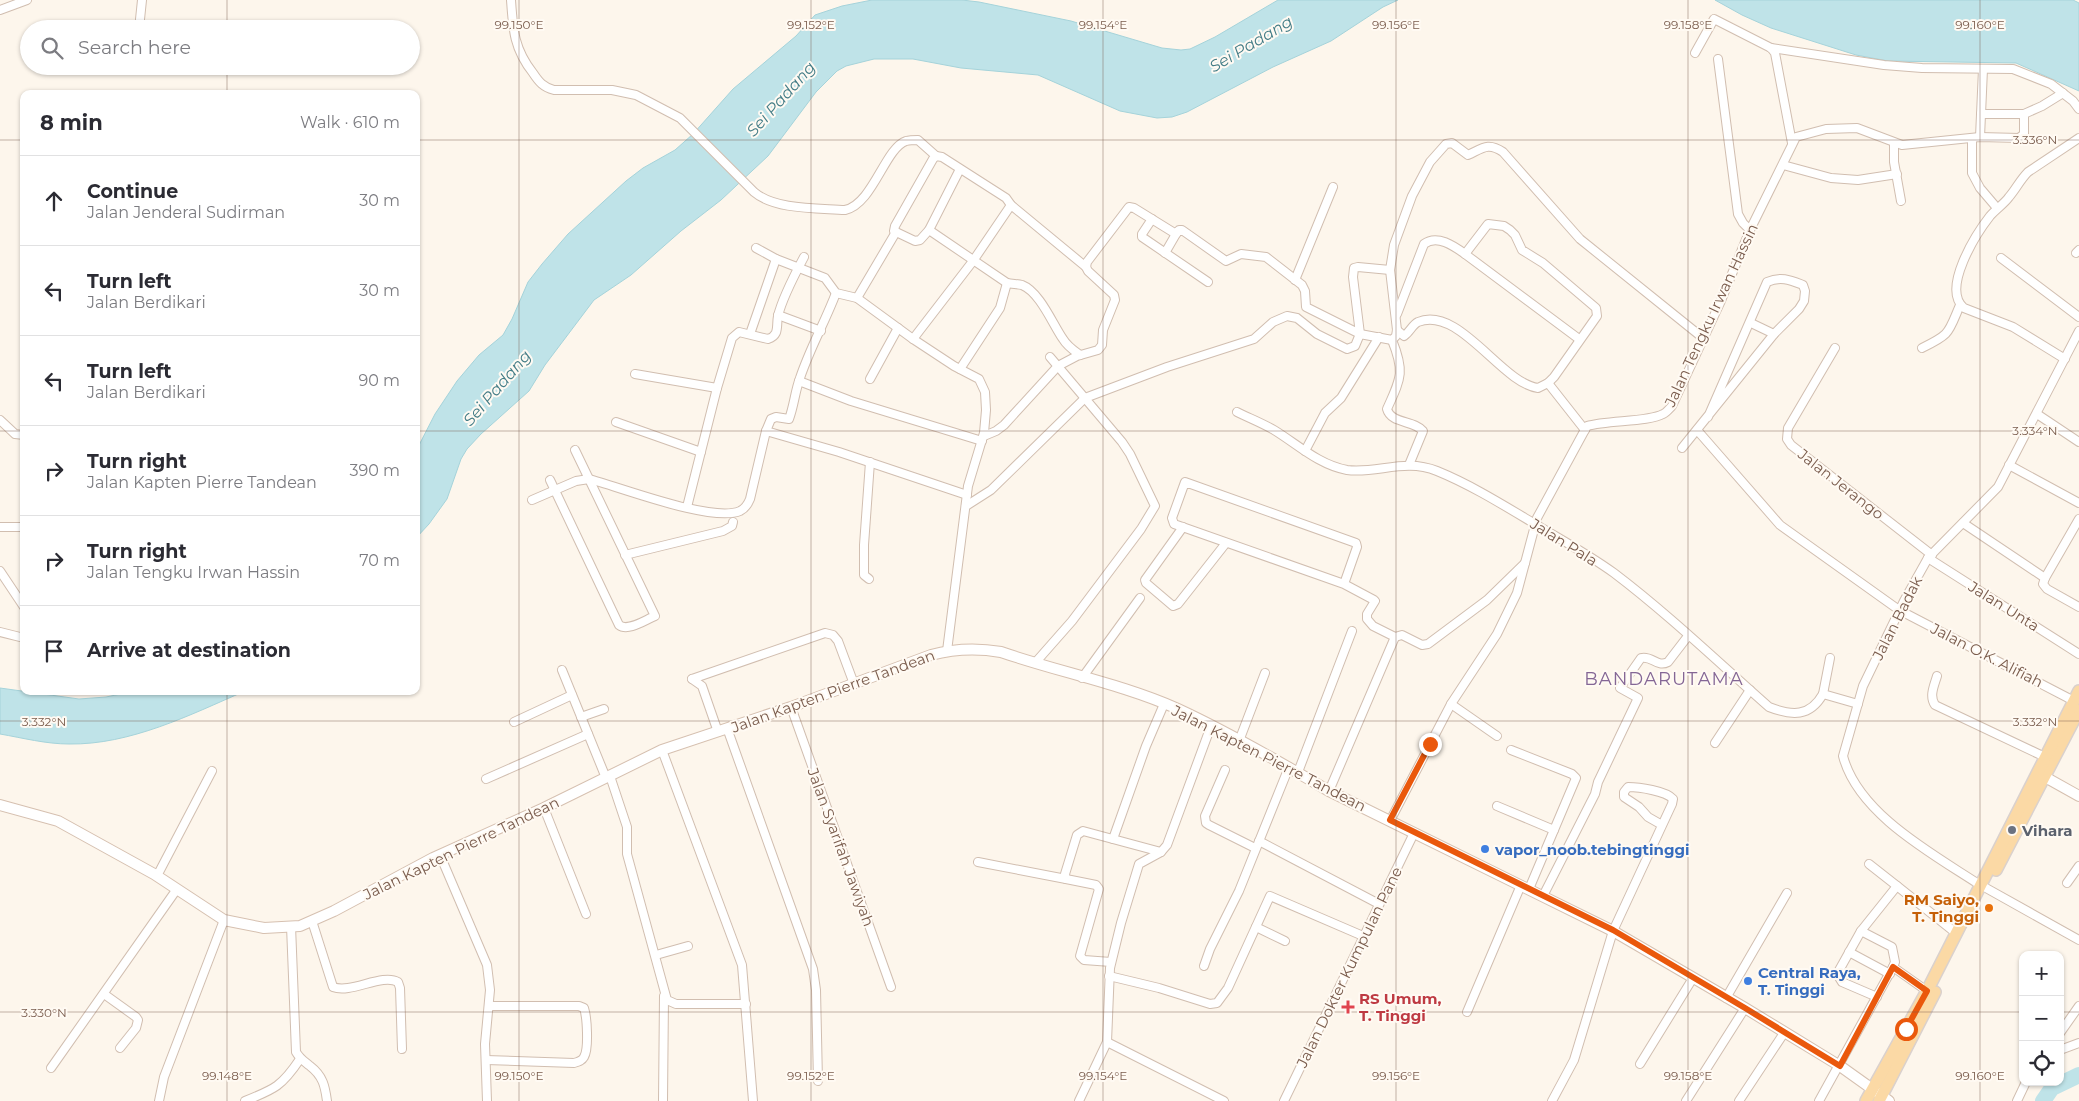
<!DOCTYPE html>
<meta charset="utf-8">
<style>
body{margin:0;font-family:Montserrat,sans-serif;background:#f2f2f3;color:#2b2b33}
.controls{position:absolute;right:15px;bottom:15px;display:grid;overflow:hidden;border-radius:10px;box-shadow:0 1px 4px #0004}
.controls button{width:45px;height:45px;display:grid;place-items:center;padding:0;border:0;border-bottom:1px solid #e1e1e2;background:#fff;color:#2b2b33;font:25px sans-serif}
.stop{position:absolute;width:15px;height:15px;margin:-11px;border:4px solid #ea580c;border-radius:50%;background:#fff}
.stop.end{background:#ea580c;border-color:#fff;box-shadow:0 1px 5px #0008}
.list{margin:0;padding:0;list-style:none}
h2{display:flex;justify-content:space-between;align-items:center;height:65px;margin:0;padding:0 20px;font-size:21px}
h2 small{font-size:16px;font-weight:400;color:#7c7c81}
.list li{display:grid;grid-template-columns:32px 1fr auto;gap:15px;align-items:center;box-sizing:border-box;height:90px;padding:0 20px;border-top:1px solid #e1e1e2}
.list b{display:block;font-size:19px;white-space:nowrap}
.list p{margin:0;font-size:16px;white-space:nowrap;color:#7c7c81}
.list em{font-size:16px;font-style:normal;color:#7c7c81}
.icon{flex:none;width:28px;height:28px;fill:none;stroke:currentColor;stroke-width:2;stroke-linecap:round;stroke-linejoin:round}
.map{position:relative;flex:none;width:2079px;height:1101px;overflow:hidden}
.search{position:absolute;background:#fff;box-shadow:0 1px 4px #0004;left:20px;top:20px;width:400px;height:55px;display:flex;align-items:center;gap:12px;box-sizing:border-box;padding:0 18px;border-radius:28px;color:#7c7c81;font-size:19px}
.panel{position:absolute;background:#fff;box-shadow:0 1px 4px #0004;left:20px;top:90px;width:400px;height:605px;border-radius:10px}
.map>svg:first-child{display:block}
.water{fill:#bfe3e8;stroke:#a5d3da}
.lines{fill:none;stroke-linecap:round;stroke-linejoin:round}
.river{stroke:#bfe3e8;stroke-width:16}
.street-casing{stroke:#d1beb0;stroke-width:10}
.secondary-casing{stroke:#d6c0b0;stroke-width:12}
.primary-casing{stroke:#dad1cd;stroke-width:14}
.street{stroke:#fff;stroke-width:8}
.secondary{stroke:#fff;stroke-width:10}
.primary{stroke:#fbd9a5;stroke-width:11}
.route{stroke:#ea580c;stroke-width:6}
.ticks{fill:none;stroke:#7a5c4d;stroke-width:1;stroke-opacity:0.45}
.worship-dot{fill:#6b7280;stroke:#fffaf3;stroke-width:2}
.shop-dot{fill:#3f7fe0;stroke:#fffaf3;stroke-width:2}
.food-dot{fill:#e8710a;stroke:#fffaf3;stroke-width:2}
.health-dot{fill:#e0444e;stroke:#fffaf3;stroke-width:2}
.labels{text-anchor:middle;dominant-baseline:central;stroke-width:4;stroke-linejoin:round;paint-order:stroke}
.street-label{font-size:15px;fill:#7a5c4d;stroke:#fffaf3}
.worship-label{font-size:15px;font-weight:bold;fill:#5b616d;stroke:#fffaf3;text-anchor:start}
.shop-label{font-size:15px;font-weight:bold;fill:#366cbe;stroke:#fffaf3;text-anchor:start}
.food-label{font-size:15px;font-weight:bold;fill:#c56008;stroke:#fffaf3;text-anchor:end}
.health-label{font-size:15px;font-weight:bold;fill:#be3a42;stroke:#fffaf3;text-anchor:start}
.water-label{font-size:16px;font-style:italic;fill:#437c86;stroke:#fffaf3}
.quarter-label{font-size:18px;letter-spacing:1px;fill:#846695;stroke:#fffaf3}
.ticks-label{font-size:12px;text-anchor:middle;fill:#7a5c4d;stroke:#fffaf3;stroke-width:4;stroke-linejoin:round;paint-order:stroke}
</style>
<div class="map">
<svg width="2079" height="1101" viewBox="0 0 2079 1101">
<rect width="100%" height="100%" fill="#fdf6ec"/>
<g class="water">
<polygon points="872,0 962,0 979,2 1071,21 1162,48 1181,50 1190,49 1215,37 1278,0 1398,0 1383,7 1331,41 1273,67 1187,112 1172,117 1157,118 1120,111 1038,75 961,68 913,59 874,59 846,66 837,71 816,92 768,156 721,200 681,231 631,275 594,300 545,365 529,391 481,434 467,449 461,459 447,499 429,524 416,538 416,451 435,414 457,381 479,355 503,335 512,319 528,282 542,264 568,234 626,181 643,168 675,150 693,134 733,89 796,36 815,15 842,6"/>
<polygon points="1715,0 2073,0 2079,3 2079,91 2016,63 1888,61 1856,55 1771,28 1742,15"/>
<path d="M0,688L79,699L106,697L135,691H245C190,715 130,745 69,744C46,744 23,738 0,734Z"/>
</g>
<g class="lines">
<polyline class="river" points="2043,1101 2052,1088 2079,1075"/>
<g class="street-casing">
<g id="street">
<path d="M511,0C513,30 514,49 533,73C539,82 543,87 554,90H612L636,95L680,118L754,192C775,210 818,208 845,210C873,204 885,148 906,141C910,140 915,140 918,140L936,156"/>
<polyline points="0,10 27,0"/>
<polyline points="139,29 142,0"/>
<polyline points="1771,48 1884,65 1922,68 2013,69 2051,84 2073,101 2079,109"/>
<polyline points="1695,53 1714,19 1771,48 1775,53 1792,143"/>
<polyline points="1718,59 1738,214 1743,223 1750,230"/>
<polyline points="1981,114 2024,114 2042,106 2063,93"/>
<polyline points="1980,137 1983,69"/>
<polyline points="1972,139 1972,173 1980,188 1997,208"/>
<polyline points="1894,143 1894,162 1901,201"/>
<polyline points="1783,165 1831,178 1858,180 1897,174"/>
<polyline points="960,169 929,230 920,240 915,241 894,231 895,226 933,159 936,156 942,157 1006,198 1011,205 1086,267"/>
<polyline points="1152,219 1142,234 1142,237 1208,282"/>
<path d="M929,230L1007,283C1012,284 1018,284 1022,285C1040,292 1053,325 1063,339C1067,346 1073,350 1080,355"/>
<polyline points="756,248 776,259 825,278 836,293 857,298 913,339 954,366 979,379 985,392 986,410 984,433 968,486 947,651"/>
<polyline points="1165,253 1176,234"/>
<polyline points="2076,253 2079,250"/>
<polyline points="2001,258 2079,317"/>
<polyline points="1295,280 1333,187"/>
<polyline points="857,298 896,232"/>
<path d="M1397,314L1424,244C1437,234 1454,246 1465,254L1579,339"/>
<polyline points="778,315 821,331"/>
<polyline points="1751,323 1774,334"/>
<path d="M1397,330L1404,336C1410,332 1412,325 1418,322C1459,305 1501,383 1538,388L1548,383L1554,377L1597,316L1596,308L1543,263L1522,250L1515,235L1510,230L1504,226L1488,224L1465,254"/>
<polyline points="750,334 776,259"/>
<polyline points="913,339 973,261 1011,205"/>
<path d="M1392,340C1405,372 1401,378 1387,409C1391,424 1414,420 1423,431L1409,465"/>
<polyline points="1835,348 1788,428 1787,439 1791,445 1932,555"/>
<path d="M1922,348C1951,334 1948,333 1960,305"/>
<path d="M2065,359L2013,327L1964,308C1941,289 1976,234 1990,216C1996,209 2004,204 2009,197C2016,189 2020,180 2028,172L2079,138"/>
<polyline points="960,369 1000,308 1007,283"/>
<polyline points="635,374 717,388"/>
<polyline points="870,379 898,328"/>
<polyline points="799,381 851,401 982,441"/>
<polyline points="1548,383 1585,430"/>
<path d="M1237,412C1249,418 1262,423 1274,430C1297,444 1319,465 1347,470C1377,474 1405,458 1437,471C1469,484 1500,503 1530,521C1558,538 1588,554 1614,573C1668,614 1718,662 1769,707C1792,716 1810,717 1823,694L1858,704"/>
<polyline points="2037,414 2079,442"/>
<polyline points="0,420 15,434 24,435"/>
<polyline points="616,422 701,452"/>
<polyline points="1697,430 1780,525 1899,610 2074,701"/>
<polyline points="766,431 839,452 967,495"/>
<polyline points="984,436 996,431 1004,425 1058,366 1077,356 1098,350 1102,345 1103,330 1115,300 1114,295 1088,271 1086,267 1087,262 1129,207 1134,208 1176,234 1179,230 1182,230 1226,261 1241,254 1266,257 1302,285 1305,291 1306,307 1360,334 1353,277 1354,268 1358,267 1390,270"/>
<path d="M1682,448L1774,334L1799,309L1804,301L1805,291L1803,285C1790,280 1781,276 1767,282L1708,417"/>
<polyline points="1305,451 1325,413 1341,398 1379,337"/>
<polyline points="2009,465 2079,503"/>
<path d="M550,480L619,625C628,632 645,620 655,616L575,450"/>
<path d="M532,500L576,481L589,479C620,487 712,523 740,511C746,508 748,504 750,499L766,431L771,419L776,417L789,419C794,406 795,391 800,378C810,348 825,322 836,293"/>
<path d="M966,506L991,490L1085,398L1167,367L1254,339L1273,322L1287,316L1297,318L1317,334L1347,349L1355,346L1360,334L1392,340L1396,336L1397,330L1390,270L1394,245L1412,196L1430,162L1446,144L1452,143L1468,155C1483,148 1488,142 1503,152L1580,239L1703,338"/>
<path d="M687,507L717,388L732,338L739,332L768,339C780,335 776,326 778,316C782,299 796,272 804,257"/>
<polyline points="2079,519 2045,578 2043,584 2047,589 2079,607"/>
<polyline points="1963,523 2045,578"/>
<polyline points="0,527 24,527"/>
<polyline points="1183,527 1145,580 1146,583 1173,606 1178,604 1226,543"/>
<polyline points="625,555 723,531 732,526 733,522"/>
<polyline points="1928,558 2079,654"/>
<polyline points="0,571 24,607"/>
<polyline points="869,579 864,575 864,545 870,462"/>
<polyline points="1344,584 1357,547 1356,543 1185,482 1172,518 1174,524 1344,584 1374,600 1375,601 1367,614 1367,619 1373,626 1395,637 1402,635 1422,645 1428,644 1487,600 1525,563"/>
<polyline points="0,632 24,638"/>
<polyline points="1035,663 1072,621 1141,529 1155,506 1130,454 1122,442 1050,357"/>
<polyline points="562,670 606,778"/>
<path d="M1937,676C1934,686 1929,696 1935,705L2045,757"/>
<polyline points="1082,678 1140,598"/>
<polyline points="692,679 825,633 833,635 838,641 854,684"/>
<polyline points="692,679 702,686 718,732"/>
<polyline points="1823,694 1830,658"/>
<polyline points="1451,704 1497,736"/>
<polyline points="791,707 891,987"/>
<polyline points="581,717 604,709"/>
<polyline points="514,722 572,695"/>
<polyline points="727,728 813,969 816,990 818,1081"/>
<polyline points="1239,741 1265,673"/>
<polyline points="1715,743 1750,690"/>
<polyline points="662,750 742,965 753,1101"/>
<polyline points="1511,750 1572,774 1576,778 1529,889"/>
<polyline points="1225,770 1205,816 1206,823 1209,825 1255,848"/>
<polyline points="1298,772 1352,631"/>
<polyline points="610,776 627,827 627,854 667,1000 676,1004 746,1004"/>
<polyline points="486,779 588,734"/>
<polyline points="1329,791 1395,637"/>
<polyline points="1497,806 1554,830"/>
<polyline points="544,808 586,914"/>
<path d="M1390,821L1451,704L1497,634L1517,593L1537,518L1587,426C1607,420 1649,422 1663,414C1666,413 1669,409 1672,406L1720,303L1750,230L1796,137L1826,129L1857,128L1902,145L1980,137L2019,138L2024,134V114"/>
<polyline points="1113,839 1146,746 1164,704"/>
<polyline points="1259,841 1379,904"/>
<polyline points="440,855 487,965 490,990 485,1044 487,1101"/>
<polyline points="978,862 1066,879"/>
<polyline points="1869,864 1897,886"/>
<polyline points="157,876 212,771"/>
<polyline points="2067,883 2079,866"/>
<path d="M1980,885C1933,854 1858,814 1843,756L1863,686L1904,601L1928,558L1998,487L2079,331"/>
<polyline points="1986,888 2079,940"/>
<path d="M1543,896L1595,794L1598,782L1638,698L1620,688L1641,658C1652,655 1657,668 1668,662L1688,636"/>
<path d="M312,921L333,987C351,994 382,973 398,982L400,988L402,1049"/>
<path d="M291,926L296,1052C300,1059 304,1061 310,1066C323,1076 325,1086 327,1101"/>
<polyline points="1256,927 1285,941"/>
<polyline points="1861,931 1897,886 1956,933"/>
<polyline points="1849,952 1890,974"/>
<polyline points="656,955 688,946"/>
<polyline points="1111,962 1084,960 1080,956 1099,889 1096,885 1066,879 1065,874 1077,835 1083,831 1161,852"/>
<polyline points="1204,966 1210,949 1239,891 1289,767"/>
<polyline points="1109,976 1159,988 1210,1004 1217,1003 1228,988 1270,896 1363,936"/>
<polyline points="104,994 136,1017 138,1020 136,1028 120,1048"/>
<polyline points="1877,997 1842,982 1837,974 1861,931 1892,947 1895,962 1893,967"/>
<polyline points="1726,998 1787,893"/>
<polyline points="1467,1012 1521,885"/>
<polyline points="2060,1033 2079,1006"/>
<polyline points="1107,1042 1224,1101"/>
<polyline points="2060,1050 2079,1043"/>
<path d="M486,1060L574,1063C578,1062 582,1061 584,1057C589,1049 587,1017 584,1008L579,1006H489"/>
<polyline points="1640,1064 1693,978"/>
<polyline points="51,1068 177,889"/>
<polyline points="159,1101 164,1077 224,920"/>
<path d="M245,1101C275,1089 282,1086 300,1059"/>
<polyline points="663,1101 664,996"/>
<polyline points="1079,1101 1107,1042 1110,968 1121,923 1139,864 1161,852 1167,845 1211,726"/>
<polyline points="1284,1101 1414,833"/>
<path d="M1552,1101L1574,1060L1613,931L1672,804L1673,799C1666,791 1639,787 1628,787L1624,792V797L1639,807L1648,817L1662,825"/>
<polyline points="1686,1101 1745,1008"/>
<polyline points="1739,1101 1784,1033"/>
<polyline points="1819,1101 1893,967 1927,991"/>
<polyline points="2017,1101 2026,1082"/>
</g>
</g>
<g class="secondary-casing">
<g id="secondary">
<polyline points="2045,777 2079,796"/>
<path d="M0,805L58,821L154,874L224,920L264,928L300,926L334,911L433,858L544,808L662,750L791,707L931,655C953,649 978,648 1001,652C1059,672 1122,684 1178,709C1230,733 1280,762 1329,791L1613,931L1745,1008L1840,1066L1889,1101"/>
</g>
</g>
<g class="primary-casing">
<g id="primary">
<polyline points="1996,870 2079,710"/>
<polyline points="1866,1101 1927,991 2079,691"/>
<polyline points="1879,1101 1935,992"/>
</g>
</g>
<use href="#street" class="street"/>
<use href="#secondary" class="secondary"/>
<use href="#primary" class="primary"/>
</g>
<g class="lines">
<polyline class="route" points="1430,744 1390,820 1613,930 1745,1008 1840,1066 1893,967 1927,991 1906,1029"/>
</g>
<path class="ticks" d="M227,0V29M519,0V1101M811,0V1101M1103,0V1101M1396,0V1101M1688,0V1101M1980,0V1101M227,66V94M0,140H24M416,140H2079M0,431H24M416,431H2079M227,691V1101M0,721H2079M0,1012H2023M2060,1012H2079"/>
<circle class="worship-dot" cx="2012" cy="830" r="5"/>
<g class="shop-dot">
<circle cx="1485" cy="849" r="5"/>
<circle cx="1748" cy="981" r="5"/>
</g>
<circle class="food-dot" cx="1989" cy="908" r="5"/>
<path class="health-dot" d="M1345.5 999.5h5v5h5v5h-5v5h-5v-5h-5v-5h5z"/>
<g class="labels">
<g class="street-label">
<text transform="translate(1711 315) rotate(-65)">Jalan Tengku Irwan Hassin</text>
<text transform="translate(1841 484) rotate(38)">Jalan Jerango</text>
<text transform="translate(1564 542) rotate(32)">Jalan Pala</text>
<text transform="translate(2004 606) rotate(32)">Jalan Unta</text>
<text transform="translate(1897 618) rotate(-63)">Jalan Badak</text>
<text transform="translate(1987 655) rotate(27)">Jalan O.K. Alifiah</text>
<text transform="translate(833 691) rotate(-20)">Jalan Kapten Pierre Tandean</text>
<text transform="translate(1269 758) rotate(27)">Jalan Kapten Pierre Tandean</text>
<text transform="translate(841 847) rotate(70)">Jalan Syarifah Jawiyah</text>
<text transform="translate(461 848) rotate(-26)">Jalan Kapten Pierre Tandean</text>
<text transform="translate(1349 967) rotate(-64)">Jalan Dokter Kumpulan Pane</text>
</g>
<g class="worship-label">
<text x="2022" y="830">Vihara</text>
</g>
<g class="shop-label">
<text x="1495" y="849">vapor_noob.tebingtinggi</text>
<text x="1758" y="972">Central Raya,<tspan x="1758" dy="17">T. Tinggi</tspan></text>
</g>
<g class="food-label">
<text x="1979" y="899">RM Saiyo,<tspan x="1979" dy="17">T. Tinggi</tspan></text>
</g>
<g class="health-label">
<text x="1359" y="998">RS Umum,<tspan x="1359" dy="17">T. Tinggi</tspan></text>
</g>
<g class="water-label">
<text transform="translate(1251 44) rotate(-31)">Sei Padang</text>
<text transform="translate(781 99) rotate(-48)">Sei Padang</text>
<text transform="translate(497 388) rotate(-49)">Sei Padang</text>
</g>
<g class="quarter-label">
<text x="1664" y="679">BANDARUTAMA</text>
</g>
</g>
<g class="ticks-label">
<text x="519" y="29">99.150°E</text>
<text x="811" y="29">99.152°E</text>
<text x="1103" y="29">99.154°E</text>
<text x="1396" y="29">99.156°E</text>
<text x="1688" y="29">99.158°E</text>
<text x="1980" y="29">99.160°E</text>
<text x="2035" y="144">3.336°N</text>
<text x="2035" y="435">3.334°N</text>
<text x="44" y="726">3.332°N</text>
<text x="2035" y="726">3.332°N</text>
<text x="44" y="1017">3.330°N</text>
<text x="227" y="1080">99.148°E</text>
<text x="519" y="1080">99.150°E</text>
<text x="811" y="1080">99.152°E</text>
<text x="1103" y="1080">99.154°E</text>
<text x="1396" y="1080">99.156°E</text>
<text x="1688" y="1080">99.158°E</text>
<text x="1980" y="1080">99.160°E</text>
</g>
</svg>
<div class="controls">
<button>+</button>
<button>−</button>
<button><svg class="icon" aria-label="locate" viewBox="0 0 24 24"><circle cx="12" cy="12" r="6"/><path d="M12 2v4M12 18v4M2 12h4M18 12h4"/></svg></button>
</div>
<div class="stop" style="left:1906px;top:1029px"></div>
<div class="stop end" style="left:1430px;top:744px"></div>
<div class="search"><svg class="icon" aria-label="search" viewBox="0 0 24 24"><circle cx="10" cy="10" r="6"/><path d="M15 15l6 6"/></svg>Search here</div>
<section class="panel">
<h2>8 min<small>Walk · 610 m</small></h2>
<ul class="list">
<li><svg class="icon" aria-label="ahead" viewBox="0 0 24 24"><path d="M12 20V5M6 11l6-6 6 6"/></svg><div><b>Continue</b><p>Jalan Jenderal Sudirman</p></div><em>30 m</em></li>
<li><svg class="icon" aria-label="left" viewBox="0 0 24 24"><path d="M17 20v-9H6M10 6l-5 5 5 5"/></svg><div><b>Turn left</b><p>Jalan Berdikari</p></div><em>30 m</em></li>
<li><svg class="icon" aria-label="left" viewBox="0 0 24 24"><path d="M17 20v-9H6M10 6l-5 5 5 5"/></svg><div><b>Turn left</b><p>Jalan Berdikari</p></div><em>90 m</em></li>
<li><svg class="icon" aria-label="right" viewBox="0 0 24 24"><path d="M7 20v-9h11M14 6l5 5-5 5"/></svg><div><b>Turn right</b><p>Jalan Kapten Pierre Tandean</p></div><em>390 m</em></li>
<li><svg class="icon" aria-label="right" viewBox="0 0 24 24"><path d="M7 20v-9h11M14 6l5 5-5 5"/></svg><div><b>Turn right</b><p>Jalan Tengku Irwan Hassin</p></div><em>70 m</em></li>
<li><svg class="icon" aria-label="arrive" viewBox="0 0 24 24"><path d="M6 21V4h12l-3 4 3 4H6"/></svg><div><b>Arrive at destination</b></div></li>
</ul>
</section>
</div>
